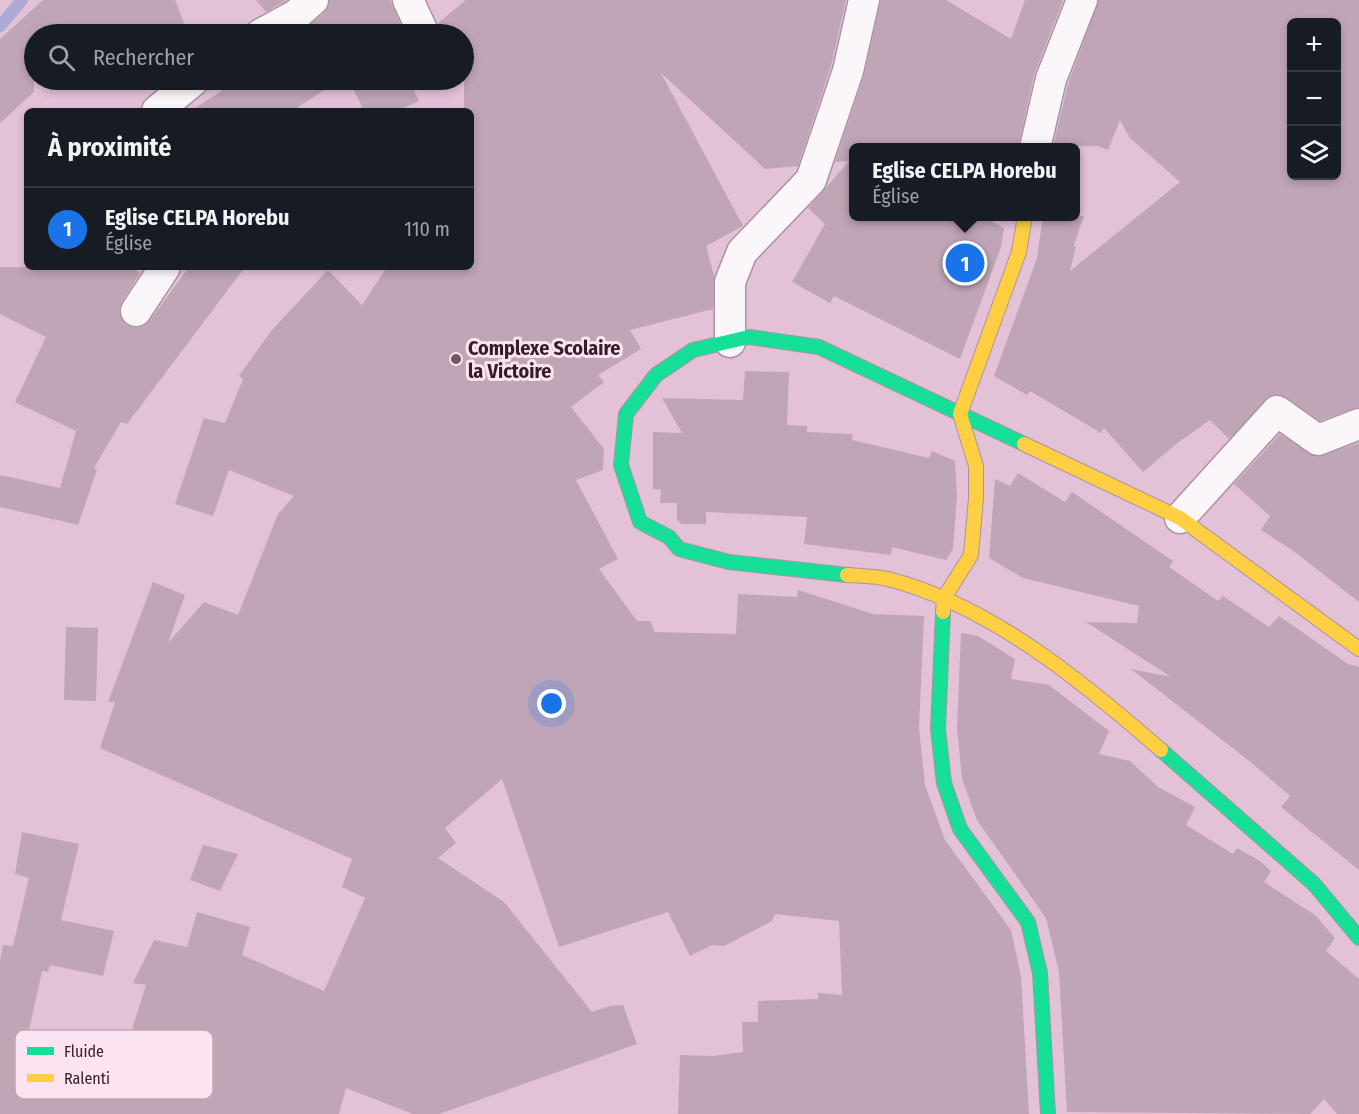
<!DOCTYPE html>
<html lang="fr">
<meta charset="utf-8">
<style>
body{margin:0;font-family:"Fira Sans Condensed",sans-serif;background:#20242c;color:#f1f3f6}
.controls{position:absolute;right:18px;top:18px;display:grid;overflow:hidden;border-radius:9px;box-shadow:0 3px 9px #0003}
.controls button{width:54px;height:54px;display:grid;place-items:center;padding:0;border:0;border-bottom:2px solid #363941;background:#171b24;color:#f1f3f6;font:30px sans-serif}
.you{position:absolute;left:552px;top:704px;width:21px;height:21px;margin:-15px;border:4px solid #fff;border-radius:50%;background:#1a73e8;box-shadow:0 0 0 9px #1a73e833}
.badge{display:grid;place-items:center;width:39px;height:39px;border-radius:50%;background:#1a73e8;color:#fff;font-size:20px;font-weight:700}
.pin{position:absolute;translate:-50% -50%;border:3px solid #fff;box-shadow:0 2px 6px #0006}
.popup{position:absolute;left:849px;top:143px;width:231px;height:78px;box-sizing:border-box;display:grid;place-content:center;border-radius:9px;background:#171b24;filter:drop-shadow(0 2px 4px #0005);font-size:20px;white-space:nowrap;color:#9ea1a6}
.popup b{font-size:22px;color:#f1f3f6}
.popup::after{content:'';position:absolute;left:50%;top:100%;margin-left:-12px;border:12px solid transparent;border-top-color:#171b24}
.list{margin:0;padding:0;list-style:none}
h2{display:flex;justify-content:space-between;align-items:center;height:78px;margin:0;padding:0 24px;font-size:26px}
h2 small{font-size:20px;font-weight:400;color:#9ea1a6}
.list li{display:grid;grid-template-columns:39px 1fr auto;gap:18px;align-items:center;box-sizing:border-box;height:84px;padding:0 24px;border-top:2px solid #363941}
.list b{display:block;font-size:22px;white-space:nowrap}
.list p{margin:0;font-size:20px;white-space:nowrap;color:#9ea1a6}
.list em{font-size:20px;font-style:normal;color:#9ea1a6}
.icon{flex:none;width:33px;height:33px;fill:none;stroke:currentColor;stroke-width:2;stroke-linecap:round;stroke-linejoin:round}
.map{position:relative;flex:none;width:1359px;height:1114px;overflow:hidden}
.search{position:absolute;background:#171b24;box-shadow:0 3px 9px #0003;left:24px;top:24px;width:450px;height:66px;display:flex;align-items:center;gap:15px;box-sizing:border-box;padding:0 21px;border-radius:33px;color:#9ea1a6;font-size:22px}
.panel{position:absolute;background:#171b24;box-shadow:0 3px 9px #0003;left:24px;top:108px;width:450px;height:162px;border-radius:9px}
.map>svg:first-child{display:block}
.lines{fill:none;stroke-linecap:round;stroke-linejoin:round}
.stream{stroke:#aea9d6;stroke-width:12}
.building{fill:#bfa5b6;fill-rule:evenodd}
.street-casing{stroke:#ab92a3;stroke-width:33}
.fast-casing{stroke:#ab92a3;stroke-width:16}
.slow-casing{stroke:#ab92a3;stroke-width:16}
.street{stroke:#fbf6f9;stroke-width:30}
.fast{stroke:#16e098;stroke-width:14}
.slow{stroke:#ffcf43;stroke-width:14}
.poi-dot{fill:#715768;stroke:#fce3f2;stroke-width:2}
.labels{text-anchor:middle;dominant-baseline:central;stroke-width:6;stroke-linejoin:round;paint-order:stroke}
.poi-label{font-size:20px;font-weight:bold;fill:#331d2c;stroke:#fce3f2;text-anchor:start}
.key{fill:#fce3f2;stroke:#c0a8b7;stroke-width:1.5}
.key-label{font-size:16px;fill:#331d2c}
</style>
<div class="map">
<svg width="1359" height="1114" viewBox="0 0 1359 1114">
<rect width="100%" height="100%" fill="#e3c2d8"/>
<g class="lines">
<polyline class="stream" points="0,26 22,0"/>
</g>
<g class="building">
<polygon points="43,0 175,0 186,28 178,34 34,34 34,92 0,123 0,39"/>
<polygon points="256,0 287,0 266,12"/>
<polygon points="330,0 390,0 405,34 296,34 324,13"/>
<polygon points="466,0 846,0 831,66 798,166 765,169 661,73 743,226 706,246 714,276 713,309 630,330 641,349 598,375 604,382 571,407 604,449 603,470 576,480 618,559 599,569 637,621 650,621 655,632 736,634 738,594 797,597 798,590 873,614 924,616 919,728 925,785 945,840 1011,930 1021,976 1029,1114 678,1114 680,1055 713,1056 743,1052 742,1022 758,1022 758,1001 818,999 818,993 842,995 839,921 775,914 772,921 724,946 712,945 690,956 668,912 559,947 502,779 445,828 456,843 438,858 504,902 592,1012 610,1006 623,1005 637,1044 439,1114 413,1114 346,1088 339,1114 0,1114 0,961 3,945 13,946 29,878 15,874 22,832 79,844 61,920 114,931 103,976 50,965 48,972 42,971 25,1049 121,1064 146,985 133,983 154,940 187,947 197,912 250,927 242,955 324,991 365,898 342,887 352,859 100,748 115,702 108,702 153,582 185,595 168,643 204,602 238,615 278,514 294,496 229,470 213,516 175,504 204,418 225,423 243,379 239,376 272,330 328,270 362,305 387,267 471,267 471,111 464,111 464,34 441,34 438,23"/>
<polygon points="881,0 946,0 1011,39 1025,0 1063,0 1034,75 1018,147 854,147 854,216 981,216 1004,228 1001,247 960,359 834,296 830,303 792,282 825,224 808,208 849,161 835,162 864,76"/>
<path d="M1099,0H1359V407L1320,421L1286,397L1272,395L1229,439L1210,420L1176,444L1143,472L1104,428L1101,433L1030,391L1027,395L994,376L1037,258L1043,216H1084L1073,247L1076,246L1070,271L1180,182L1130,138L1120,120L1108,150L1097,146L1053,147L1068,84ZM1292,22H1336V176H1292Z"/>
<polygon points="238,80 340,80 292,111 191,111"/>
<polygon points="349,80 409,80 419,101 397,111 364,111"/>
<polygon points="0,267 130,267 140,273 122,302 119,311 126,325 136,328 144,326 150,320 189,267 245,267 127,424 121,422 94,468 97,470 78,525 54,519 52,522 52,519 0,507 0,475 60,488 76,431 15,402 46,337 0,314"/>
<polygon points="745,371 789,372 787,425 807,426 807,432 853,434 852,440 929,458 932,451 955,461 957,497 953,549 946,560 892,547 891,555 804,544 807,517 706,512 706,524 682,524 677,520 677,503 660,503 661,490 653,489 653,432 682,433 662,398 743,400"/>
<polygon points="1280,434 1316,457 1359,443 1359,602 1292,550 1261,530 1270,516 1234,484"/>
<polygon points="1018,473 1065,502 1072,492 1173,561 1169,567 1218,601 1223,596 1269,627 1279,616 1348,664 1359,667 1359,870 1281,807 1290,796 1253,764 1131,669 1171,677 1086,622 1137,623 1139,606 1023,578 989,558 995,479 1010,486"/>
<polygon points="66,627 98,628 96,701 64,700"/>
<polygon points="961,633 978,636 1015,659 1011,679 1049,685 1109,731 1099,754 1130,761 1158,787 1195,807 1186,825 1233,854 1237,848 1260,861 1271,871 1264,882 1315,915 1335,938 1326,951 1359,979 1359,1114 1337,1114 1324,1099 1310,1114 1067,1112 1059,972 1046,918 977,820 962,779 957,728"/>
<polygon points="203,845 238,854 220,891 190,880"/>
</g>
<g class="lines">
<g class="street-casing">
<g id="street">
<polyline points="408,0 424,34"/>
<polyline points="261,34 296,15 313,0"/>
<polyline points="157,111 194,80"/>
<polyline points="1035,148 1051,79 1082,0"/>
<polyline points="136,311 165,267"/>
<polyline points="730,342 730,282 742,252 811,180 848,71 864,0"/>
<polyline points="1180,518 1277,411 1318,440 1359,424"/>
</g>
</g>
<g class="fast-casing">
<g id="fast">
<polyline points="847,575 729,562 679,549 669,537 640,522 621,465 626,414 656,375 693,350 749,337 819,347 1024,444"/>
<polyline points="943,612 938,729 944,783 960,829 1028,922 1040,973 1048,1114"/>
<polyline points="1161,750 1314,884 1359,938"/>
</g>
</g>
<g class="slow-casing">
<g id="slow">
<polyline points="1024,444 1180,518 1359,649"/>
<path d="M847,575C861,576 875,576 888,579C990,605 1083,682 1161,750"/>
<polyline points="943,612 944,598 971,555 976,498 976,466 960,414 1019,252 1025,216"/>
</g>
</g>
<use href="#street" class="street"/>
<use href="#fast" class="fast"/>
<use href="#slow" class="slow"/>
</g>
<circle class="poi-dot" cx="456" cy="359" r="6"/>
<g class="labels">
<g class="poi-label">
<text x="468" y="348">Complexe Scolaire<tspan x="468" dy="23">la Victoire</tspan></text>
</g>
</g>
<rect x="15" y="1030" width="198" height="69" rx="9" class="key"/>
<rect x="27" y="1047" width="27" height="8" fill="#16e098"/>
<rect x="27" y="1074" width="27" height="8" fill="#ffcf43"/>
<g class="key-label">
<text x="64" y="1057">Fluide</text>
<text x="64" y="1084">Ralenti</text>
</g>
</svg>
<div class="controls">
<button>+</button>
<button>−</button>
<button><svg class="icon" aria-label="layers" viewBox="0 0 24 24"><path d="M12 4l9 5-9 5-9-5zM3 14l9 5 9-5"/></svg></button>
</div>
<div class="you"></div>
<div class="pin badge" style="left:965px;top:263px">1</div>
<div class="popup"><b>Eglise CELPA Horebu</b>Église</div>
<div class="search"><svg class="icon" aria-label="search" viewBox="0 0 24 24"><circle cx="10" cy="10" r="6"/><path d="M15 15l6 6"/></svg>Rechercher</div>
<section class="panel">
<h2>À proximité<small></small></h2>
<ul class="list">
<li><span class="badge">1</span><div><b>Eglise CELPA Horebu</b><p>Église</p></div><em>110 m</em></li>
</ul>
</section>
</div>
